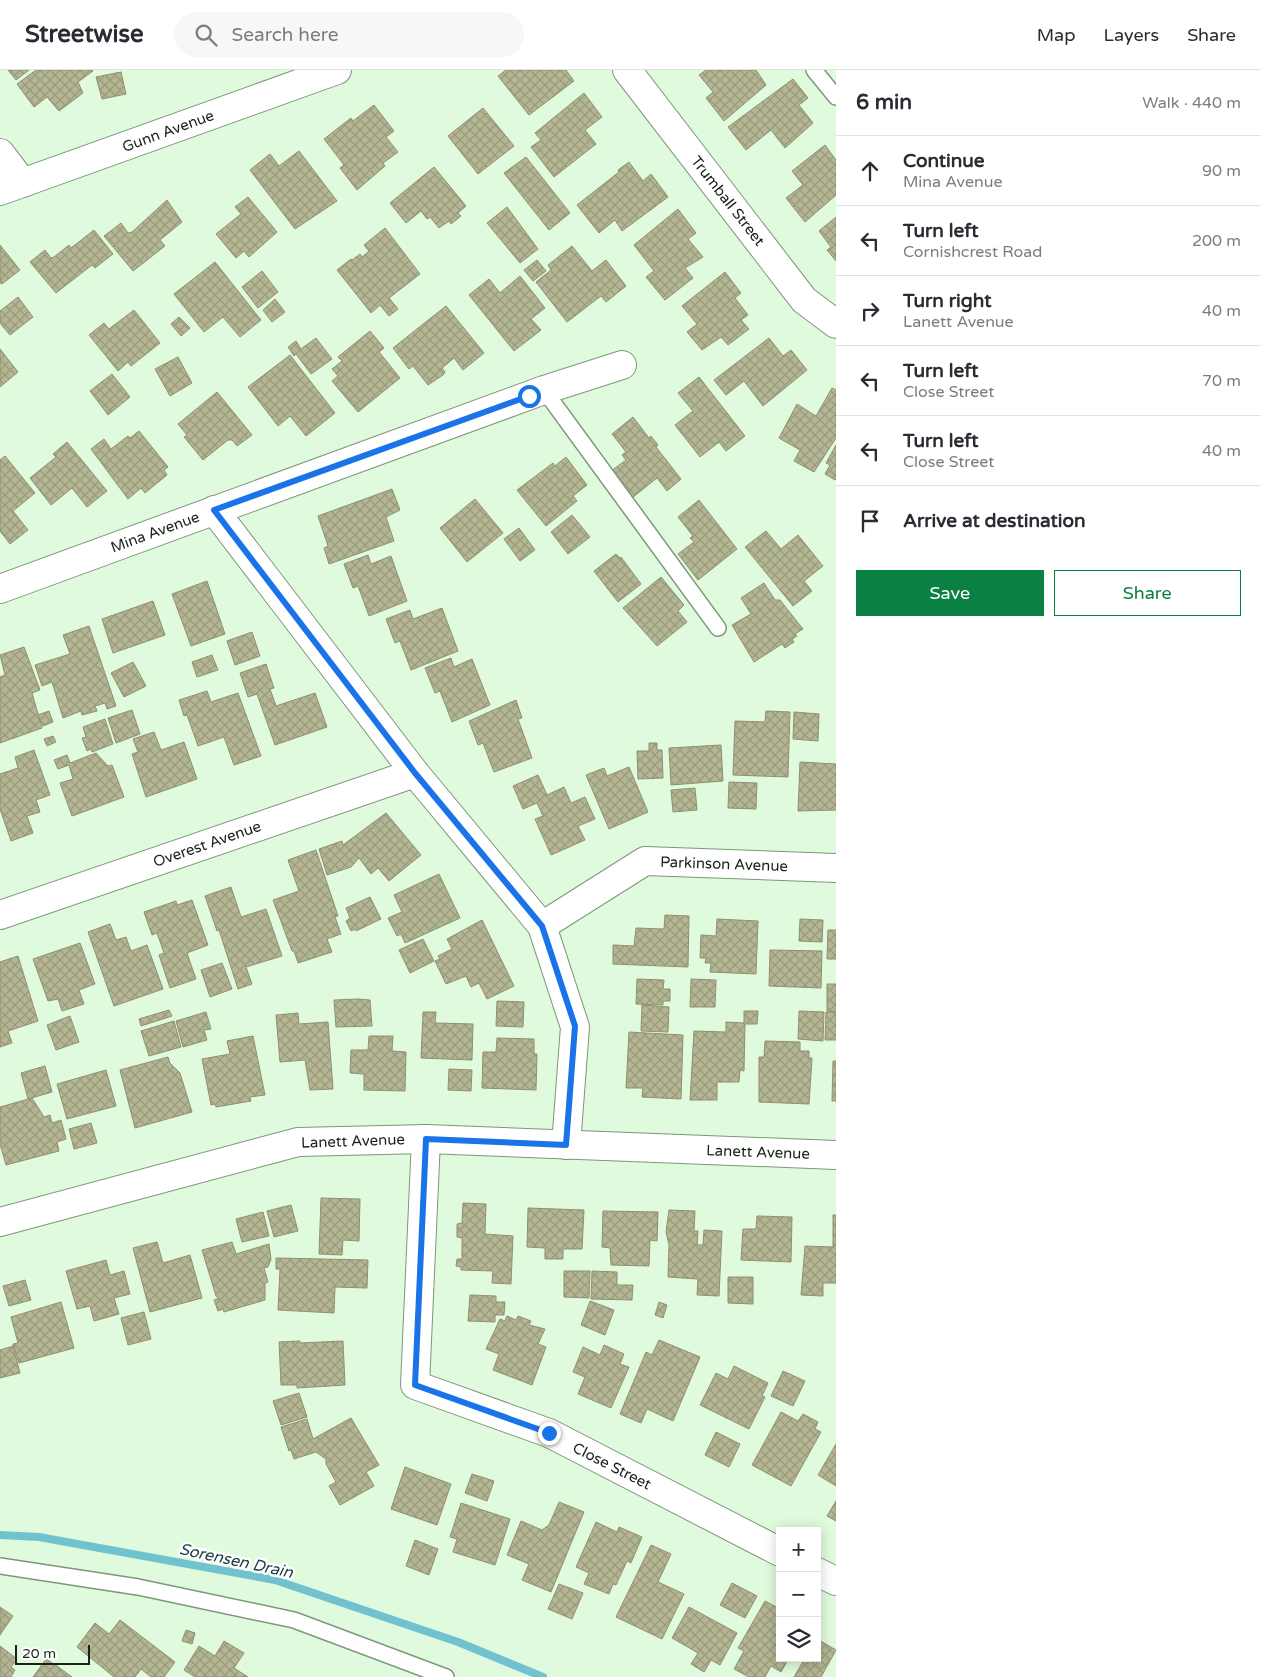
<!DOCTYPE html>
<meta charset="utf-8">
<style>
body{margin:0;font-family:"Varela Round",sans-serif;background:#f7f7f7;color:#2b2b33}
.controls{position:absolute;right:15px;bottom:15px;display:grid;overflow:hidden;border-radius:0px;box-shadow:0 2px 12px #0003}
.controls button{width:45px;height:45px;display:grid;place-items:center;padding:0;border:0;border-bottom:1px solid #e1e1e2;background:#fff;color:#2b2b33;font:25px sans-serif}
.scale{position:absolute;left:15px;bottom:12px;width:75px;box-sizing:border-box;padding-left:5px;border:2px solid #192218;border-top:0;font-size:14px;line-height:18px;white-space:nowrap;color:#192218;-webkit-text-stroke:4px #fefefe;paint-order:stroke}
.stop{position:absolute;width:15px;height:15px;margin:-11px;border:4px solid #1a73e8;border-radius:50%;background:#fff}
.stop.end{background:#1a73e8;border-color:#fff;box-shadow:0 1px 5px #0008}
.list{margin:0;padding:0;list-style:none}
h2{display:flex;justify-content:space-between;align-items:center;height:65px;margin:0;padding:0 20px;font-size:21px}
h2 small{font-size:16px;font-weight:400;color:#7c7c81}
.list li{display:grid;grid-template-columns:32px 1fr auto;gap:15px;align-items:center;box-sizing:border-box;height:70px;padding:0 20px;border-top:1px solid #e1e1e2}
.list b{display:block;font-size:19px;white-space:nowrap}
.list p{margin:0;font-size:16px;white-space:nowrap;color:#7c7c81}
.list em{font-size:16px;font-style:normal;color:#7c7c81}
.actions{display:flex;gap:10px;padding:15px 20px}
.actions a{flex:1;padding:11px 0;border:1px solid #0b8043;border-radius:0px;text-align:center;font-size:18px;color:#0b8043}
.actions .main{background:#0b8043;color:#fff}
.icon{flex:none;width:28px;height:28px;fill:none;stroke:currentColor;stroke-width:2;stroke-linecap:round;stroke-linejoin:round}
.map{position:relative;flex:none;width:836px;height:1607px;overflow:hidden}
header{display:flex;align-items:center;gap:30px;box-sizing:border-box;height:70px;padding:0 25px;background:#fff;border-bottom:1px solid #e1e1e2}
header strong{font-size:24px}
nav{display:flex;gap:28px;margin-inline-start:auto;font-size:18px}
.search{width:350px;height:45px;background:#f7f7f7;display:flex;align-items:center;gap:12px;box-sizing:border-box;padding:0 18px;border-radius:28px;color:#7c7c81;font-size:19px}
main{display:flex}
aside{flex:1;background:#fff}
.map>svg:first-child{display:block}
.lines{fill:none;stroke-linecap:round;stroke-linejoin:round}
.stream{stroke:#70c2ce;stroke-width:8}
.building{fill:url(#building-cross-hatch);stroke:#8f906f}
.service-casing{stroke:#7e967b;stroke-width:18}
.minor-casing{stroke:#7e967b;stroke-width:30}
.tertiary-casing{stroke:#7e967b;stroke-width:30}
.service{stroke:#fff;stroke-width:15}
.minor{stroke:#fff;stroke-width:28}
.tertiary{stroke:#fff;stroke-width:28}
.route{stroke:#1a73e8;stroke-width:6}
.labels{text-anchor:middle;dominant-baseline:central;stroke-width:5;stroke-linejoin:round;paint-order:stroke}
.street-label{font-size:15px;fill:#192218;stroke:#fefefe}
.water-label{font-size:16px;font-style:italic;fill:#1c4248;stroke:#fefefe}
</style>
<header>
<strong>Streetwise</strong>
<div class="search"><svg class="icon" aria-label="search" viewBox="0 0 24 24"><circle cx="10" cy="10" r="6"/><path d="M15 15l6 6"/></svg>Search here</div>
<nav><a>Map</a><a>Layers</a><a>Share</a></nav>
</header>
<main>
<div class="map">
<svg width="836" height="1607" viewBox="0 0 836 1607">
<defs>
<pattern id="building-cross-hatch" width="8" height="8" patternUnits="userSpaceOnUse" patternTransform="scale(1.25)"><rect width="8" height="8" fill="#b4b593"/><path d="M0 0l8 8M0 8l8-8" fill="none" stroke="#9a9b7e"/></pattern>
</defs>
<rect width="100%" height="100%" fill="#e0fadd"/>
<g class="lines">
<polyline class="stream" points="0,1465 39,1467 275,1510 458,1572 543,1607"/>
</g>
<g class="building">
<polygon points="8,0 29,0 16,10"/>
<polygon points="36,0 92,0 93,1 78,12 83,23 59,41 47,27 34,37 17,14"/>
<polygon points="506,0 566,0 574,11 529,45 498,6"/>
<polygon points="706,0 756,0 766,15 724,51 706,28 713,22 699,5"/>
<polygon points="121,2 126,24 102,29 96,7"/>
<polygon points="793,9 808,28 799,35 813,53 785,78 771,60 746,80 728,57"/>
<polygon points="584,23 602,47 585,60 596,74 554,107 531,77 541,70 535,63"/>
<polygon points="374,35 394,61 386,67 398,82 383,93 385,96 357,120 340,98 344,95 324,69 351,48 353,51"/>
<polygon points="483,38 514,76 478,104 448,66"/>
<polygon points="825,75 836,90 836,125 805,152 786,128 803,115 792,101"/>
<polygon points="299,81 337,131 295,159 250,100 270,84 279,96"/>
<polygon points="526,87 570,143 549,160 504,103"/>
<polygon points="629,92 643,111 651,104 668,127 622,161 615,150 599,163 577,135 619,102 618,100"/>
<polygon points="434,97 466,136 458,143 461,146 451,154 449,151 439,158 430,147 427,149 421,141 406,153 390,133"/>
<polygon points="248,127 277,162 249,187 244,181 236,188 216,164 241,144 235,137"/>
<polygon points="167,130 182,152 160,170 165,176 133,201 104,166 121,153 128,163 132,162"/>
<polygon points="507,137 538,179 520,193 487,153"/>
<polygon points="678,139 696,163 688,169 703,187 685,198 693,208 665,230 646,207 654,201 634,175"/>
<polygon points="836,147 836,191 827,180 831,177 819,161"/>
<polygon points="385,158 420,204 389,228 398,239 389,246 380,235 371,243 337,200 351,189 352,190 360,184 362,187 369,181 364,175"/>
<polygon points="94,160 113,184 95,198 92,195 56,223 30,192 45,180 51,188 54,187 69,175 71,178"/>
<polygon points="0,175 20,200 2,214 0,213"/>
<polygon points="572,176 592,201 606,190 626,216 606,232 601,226 567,252 536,212 551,200 548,195"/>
<polygon points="537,190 546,201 533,211 524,200"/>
<polygon points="215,192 261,250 240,267 223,247 204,262 174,224"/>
<polygon points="262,201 278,222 258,238 242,217"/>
<polygon points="725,202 741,223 735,228 748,245 741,250 749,259 728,275 721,267 702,280 687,262 697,254 682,236"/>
<polygon points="520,206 545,238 531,249 541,260 514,281 469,225 489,209 500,223"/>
<polygon points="18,227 33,247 10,265 0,253 0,241"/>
<polygon points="275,229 285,242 272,252 263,240"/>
<polygon points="446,236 484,283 463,300 454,288 442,298 445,302 443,305 428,315 413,296 409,299 393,278"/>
<polygon points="134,240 160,273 131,296 128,292 118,301 89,265 104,253 109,259"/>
<polygon points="179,247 190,258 181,266 171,254"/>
<polygon points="370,261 384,278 379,282 400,308 358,342 332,311 338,306 332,299 342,291 338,287"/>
<polygon points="316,268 332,289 311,304 296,284 294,286 288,277 296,271 301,279"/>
<polygon points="769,268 783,286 791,280 807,300 763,336 744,311 726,325 714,310"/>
<polygon points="0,279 18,302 0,317"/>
<polygon points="290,285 335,343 306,366 290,346 278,356 248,317"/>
<polygon points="178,287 192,313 170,326 155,299"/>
<polygon points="112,304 130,327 108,345 90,321"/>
<polygon points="699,307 745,366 726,381 719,372 700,387 675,355 693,341 678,323"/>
<polygon points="832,318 836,320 836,368 814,402 794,391 800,380 779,368 797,334 816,346"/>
<polygon points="217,322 252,365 237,376 232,370 228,370 203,390 184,367 187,365 178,354"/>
<polygon points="633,347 649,368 651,366 658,375 656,377 681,409 667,421 657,408 632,428 611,401 626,390 622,385 626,382 612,364"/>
<polygon points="139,361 168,397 164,400 167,405 145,423 141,418 128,429 91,379 104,369 111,379 128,366 130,368"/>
<polygon points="67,372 107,421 87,437 72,418 51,435 30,408 56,387 53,384"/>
<polygon points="836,375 836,409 835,410 825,404 830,395 826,393"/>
<polygon points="5,386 35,423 13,441 28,460 10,474 0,461 0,390"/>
<polygon points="566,387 587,415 573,426 577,431 546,456 517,420 553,393 555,396"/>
<polygon points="392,419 400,440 386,447 394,471 329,494 324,478 328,476 318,446"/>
<polygon points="475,429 503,463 467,492 440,458"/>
<polygon points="699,430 737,479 698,510 678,484 694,472 690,468 693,466 678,447"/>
<polygon points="572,445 590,467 568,484 551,462"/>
<polygon points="519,458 535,480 520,491 504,469"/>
<polygon points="766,461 781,479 798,465 823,496 804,511 812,521 793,536 745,477"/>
<polygon points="616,484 620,488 621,487 641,514 618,532 594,501"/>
<polygon points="368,485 371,494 391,486 407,531 369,546 358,516 353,518 344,494"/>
<polygon points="661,507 684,535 678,541 687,552 657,576 623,538"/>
<polygon points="207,511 225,564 191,576 172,524"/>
<polygon points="764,513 775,530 780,530 803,559 795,564 797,566 792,569 794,572 785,578 782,574 754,592 732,555 751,544 741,528"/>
<polygon points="153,531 165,565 113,583 102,549"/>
<polygon points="442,538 458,581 411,600 400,571 395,573 386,549 410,540 413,549"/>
<polygon points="89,556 116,636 107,639 105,633 95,636 97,641 82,645 81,641 63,648 52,612 42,616 35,595 70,584 63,565"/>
<polygon points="252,562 260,586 235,595 227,571"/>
<polygon points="24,577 40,620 32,623 42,658 0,673 0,607 5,605 0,585"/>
<polygon points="212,585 218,600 197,607 192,592"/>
<polygon points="451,588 454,597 472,589 490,635 452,652 440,621 435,623 425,598"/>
<polygon points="133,592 146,616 124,627 111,603"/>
<polygon points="266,594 274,618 270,619 276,636 315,623 327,657 275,675 257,624 248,627 240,603"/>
<polygon points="207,621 211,632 238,623 261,686 234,695 224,667 198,676 187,645 184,646 179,630"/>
<polygon points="516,630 522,648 518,649 532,688 494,702 483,673 478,675 469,651"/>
<polygon points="132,640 140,664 116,673 108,648"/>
<polygon points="49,641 53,652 43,656 38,645"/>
<polygon points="766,641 790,642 788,707 733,705 735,651 765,652"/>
<polygon points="794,642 819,644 818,671 793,669"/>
<polygon points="105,649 113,674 92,682 91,679 87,681 82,668 86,667 83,657"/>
<polygon points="154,662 161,680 184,672 197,709 146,727 132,684 138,682 133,669"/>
<polygon points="53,666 56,672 47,676 44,669"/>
<polygon points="649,673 657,673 657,680 662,680 663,708 638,709 637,681 649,681"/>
<polygon points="721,675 723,711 671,715 669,678"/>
<polygon points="34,680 50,725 36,730 40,742 27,746 33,763 11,771 0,739 0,704 18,698 15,687"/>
<polygon points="96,683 108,696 112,695 124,727 72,746 60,713 73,709 69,695 58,699 54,690 67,685 70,693"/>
<polygon points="800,692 836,694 836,740 798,741"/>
<polygon points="629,697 648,742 609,759 586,705 604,698 607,706"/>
<polygon points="538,705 547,725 564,717 571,733 585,727 595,749 578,756 585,770 551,785 535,749 543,746 537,733 523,739 513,716"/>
<polygon points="729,712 757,713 756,739 728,738"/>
<polygon points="695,718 697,740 673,742 671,720"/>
<polygon points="386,743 421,785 389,811 378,798 371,804 359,788 351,797 327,805 319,779 342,771 343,775"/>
<polygon points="316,780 338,846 335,847 341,864 327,869 332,882 298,893 294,881 292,881 273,830 299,821 288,790"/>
<polygon points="439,804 460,848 405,873 401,864 397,866 388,848 402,842 394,825"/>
<polygon points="231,817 241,847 266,839 282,886 246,897 252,914 238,919 219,860 217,861 205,826"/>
<polygon points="370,827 381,849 356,861 355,859 351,861 346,851 350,848 346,838"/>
<polygon points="192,830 208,875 187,883 196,909 170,918 159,885 164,883 157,863 152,865 144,842 176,831 177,835"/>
<polygon points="665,845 689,846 688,897 613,894 613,875 634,876 636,858 664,859"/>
<polygon points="717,849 758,851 756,904 710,902 711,893 705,893 706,888 700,888 701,865 716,866"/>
<polygon points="800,849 823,850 822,872 799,871"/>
<polygon points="482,850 514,916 487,929 479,913 471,917 466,906 446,914 435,891 440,889 438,886 452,879 447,869"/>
<polygon points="110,854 116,870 126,867 131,881 147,875 163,919 114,936 88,862"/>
<polygon points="828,860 836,860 836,889 827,889"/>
<polygon points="423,869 434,891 410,903 399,880"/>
<polygon points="80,873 95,914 79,920 84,934 62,941 58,929 48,931 33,889"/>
<polygon points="770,880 822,881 821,918 769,916"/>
<polygon points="18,886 38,951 8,961 12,973 0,977 0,892"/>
<polygon points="222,893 232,919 210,927 201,900"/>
<polygon points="637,909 664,910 663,919 670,919 670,931 663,931 663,935 636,934"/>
<polygon points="691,909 716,910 715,937 690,937"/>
<polygon points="827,914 836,914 836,942 827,941"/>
<polygon points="358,929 370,930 372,956 336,957 334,930"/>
<polygon points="497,931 524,932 523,957 496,956"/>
<polygon points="642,935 669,937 668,962 641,961"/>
<polygon points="169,940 172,946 141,956 139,949"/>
<polygon points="744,941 758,941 757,954 745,954 744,1001 740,1000 739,1012 717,1012 717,1030 690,1030 694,961 726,962 726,952 744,953"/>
<polygon points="799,941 824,942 823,971 798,969"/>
<polygon points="206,942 211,959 204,960 207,970 183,977 176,951"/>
<polygon points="423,942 436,942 435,953 473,954 472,990 421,988"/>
<polygon points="826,942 836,942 836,970 825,970"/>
<polygon points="298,943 299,954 328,952 333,1019 310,1020 305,990 280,992 276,945"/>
<polygon points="70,946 79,972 56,980 47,955"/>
<polygon points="174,951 181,977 149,986 141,961"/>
<polygon points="629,962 683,965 681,1029 642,1027 643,1018 626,1018"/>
<polygon points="253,966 265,1025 250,1027 251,1031 216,1037 215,1034 211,1035 202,989 230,984 227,971"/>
<polygon points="369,966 393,966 392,981 406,982 405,1021 364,1020 364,1004 350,1003 351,980 368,980"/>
<polygon points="497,968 534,969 534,984 537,984 536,1020 482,1018 483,982 496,982"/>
<polygon points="765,971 800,972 800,981 809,981 809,988 812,988 809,1034 759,1032 759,987 764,987"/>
<polygon points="168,987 170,993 180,1003 192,1042 135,1058 120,1000"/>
<polygon points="833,991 836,991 836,1031 832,1031"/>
<polygon points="45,996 52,1022 28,1029 21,1003"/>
<polygon points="449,999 472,1000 471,1021 448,1020"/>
<polygon points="106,1000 116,1036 67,1049 57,1014"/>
<polygon points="32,1028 44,1047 50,1045 52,1053 61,1050 66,1069 57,1072 59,1081 6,1095 0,1074 0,1037"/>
<polygon points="91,1053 97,1073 74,1079 69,1059"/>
<polygon points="321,1128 360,1129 359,1171 343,1170 342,1185 319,1184"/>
<polygon points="463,1133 486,1134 485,1164 513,1166 511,1214 492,1213 493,1201 461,1200 461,1197 456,1196 457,1189 462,1189 462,1168 457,1167 457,1154 462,1153"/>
<polygon points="291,1135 298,1161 274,1167 267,1141"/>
<polygon points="528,1138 584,1140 582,1179 563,1179 563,1189 545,1189 545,1178 527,1177"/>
<polygon points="669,1140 695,1141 694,1161 698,1161 697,1175 703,1175 704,1160 722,1161 719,1226 697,1225 698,1209 668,1207 669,1175 666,1162"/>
<polygon points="603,1141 658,1142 657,1171 650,1170 649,1196 611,1195 610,1178 602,1177"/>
<polygon points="263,1142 269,1166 242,1172 236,1149"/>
<polygon points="833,1145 836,1145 836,1213 823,1213 823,1226 801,1225 805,1176 833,1177"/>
<polygon points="757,1146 792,1147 791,1192 741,1190 743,1159 756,1159"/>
<polygon points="157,1172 163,1193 190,1185 202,1228 150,1242 133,1178"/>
<polygon points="232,1172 236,1184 269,1174 271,1189 268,1197 264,1198 268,1212 265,1213 265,1230 224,1242 223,1239 218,1241 214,1230 219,1228 216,1226 202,1180"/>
<polygon points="276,1188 368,1190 367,1218 335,1217 334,1243 278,1240 280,1199 276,1199"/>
<polygon points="106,1190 110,1205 124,1201 130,1224 114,1228 119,1244 94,1251 90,1236 77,1239 66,1201"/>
<polygon points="564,1201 590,1201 589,1228 564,1227"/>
<polygon points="592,1201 617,1202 617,1215 633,1215 632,1230 591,1229"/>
<polygon points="728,1207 753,1207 753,1234 728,1233"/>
<polygon points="25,1210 31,1230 9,1236 3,1216"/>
<polygon points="470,1225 496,1226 496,1232 505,1232 504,1245 495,1245 495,1252 468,1251"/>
<polygon points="590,1231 614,1240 605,1265 581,1255"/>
<polygon points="61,1232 74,1278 19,1293 13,1274 18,1273 11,1247"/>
<polygon points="659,1232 667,1235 663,1248 655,1245"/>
<polygon points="144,1242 151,1269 128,1275 121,1248"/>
<polygon points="507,1246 516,1250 518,1246 531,1251 529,1255 545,1259 538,1274 546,1277 532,1315 493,1300 499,1284 486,1279 500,1249 505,1251"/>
<polygon points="659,1270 700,1287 673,1351 647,1339 641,1353 620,1344 646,1282 652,1285"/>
<polygon points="300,1271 300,1273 343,1271 345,1315 297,1318 297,1315 281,1315 279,1272"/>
<polygon points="604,1275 624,1284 620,1294 629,1297 611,1338 578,1324 585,1307 573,1302 583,1277 600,1285"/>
<polygon points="13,1276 20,1303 0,1308 0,1280"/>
<polygon points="734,1296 768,1313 762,1326 765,1327 749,1359 700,1335 716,1303 728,1309"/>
<polygon points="783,1301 805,1311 793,1336 771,1326"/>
<polygon points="299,1323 307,1347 281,1355 273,1331"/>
<polygon points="781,1342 798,1351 803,1344 818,1352 815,1359 821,1362 791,1416 752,1395"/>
<polygon points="351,1348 379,1395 366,1402 374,1416 340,1435 329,1416 336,1412 326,1394 326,1389 316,1382 294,1389 291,1380 289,1381 281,1357 307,1349 313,1369"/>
<polygon points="716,1362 740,1374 729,1397 705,1385"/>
<polygon points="836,1374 836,1416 818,1405"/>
<polygon points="405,1397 451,1414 437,1455 391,1439"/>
<polygon points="472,1404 494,1411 487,1431 465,1423"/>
<polygon points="836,1431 836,1451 827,1446"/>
<polygon points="559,1432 584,1442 551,1522 522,1510 529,1494 507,1485 521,1451 542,1460 549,1455"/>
<polygon points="461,1433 510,1449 495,1495 453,1482 457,1469 450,1467"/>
<polygon points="596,1452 617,1462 619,1457 642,1467 631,1493 627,1491 616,1515 613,1514 609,1524 584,1514 589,1503 576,1497"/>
<polygon points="415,1470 438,1479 429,1505 406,1496"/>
<polygon points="651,1475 671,1484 658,1512 684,1524 662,1569 616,1547"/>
<polygon points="732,1513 757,1526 745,1548 720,1535"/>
<polygon points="559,1514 583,1523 572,1549 548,1539"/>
<polygon points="765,1531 780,1539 780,1588 789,1588 781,1602 771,1596 765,1607 749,1607 734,1599 744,1581 738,1578"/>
<polygon points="0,1537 13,1546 0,1565"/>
<polygon points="689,1537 737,1563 720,1595 711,1590 704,1602 691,1594 698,1583 672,1568"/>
<polygon points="120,1550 175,1592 164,1607 151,1607 141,1599 135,1607 114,1607 77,1577 95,1553 109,1564"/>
<polygon points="186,1560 195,1563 192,1574 182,1571"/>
<polygon points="817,1569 836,1580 821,1607 794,1607 805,1588 817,1588"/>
<polygon points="224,1571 244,1583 234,1598 248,1607 195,1607 184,1600 199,1576 215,1586"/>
<polygon points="0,1576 17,1589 11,1597 15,1600 11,1607 0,1607"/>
<polygon points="46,1589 57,1596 72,1607 33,1607"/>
</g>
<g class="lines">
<g class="service-casing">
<g id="service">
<polyline points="814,0 836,27"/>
<polyline points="544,320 718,558"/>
<polyline points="0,1496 138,1517 294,1550 446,1607"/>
</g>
</g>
<g class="minor-casing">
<g id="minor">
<polyline points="627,0 804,230 836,254"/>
<polyline points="0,83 23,113"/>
<polyline points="214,440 415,703 542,856 575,957 566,1075"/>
<polyline points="0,519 544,320 622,295"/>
<polyline points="0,845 415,703"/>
<polyline points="542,856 645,791 836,798"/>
<polyline points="426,1069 415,1315 549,1363 780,1482"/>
<polyline points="0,1152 298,1072 426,1069 836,1085"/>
<polyline points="817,1502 836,1511"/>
</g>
</g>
<g class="tertiary-casing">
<polyline id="tertiary" points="0,121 337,0"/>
</g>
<use href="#service" class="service"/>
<use href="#minor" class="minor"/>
<use href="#tertiary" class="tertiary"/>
</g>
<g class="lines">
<polyline class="route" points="529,326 214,440 415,703 542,856 575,956 566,1075 426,1069 415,1315 549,1363"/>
</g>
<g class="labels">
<g class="street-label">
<text transform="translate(168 61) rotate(-20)">Gunn Avenue</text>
<text transform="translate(728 131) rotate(52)">Trumball Street</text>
<text transform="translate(155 462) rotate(-20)">Mina Avenue</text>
<text transform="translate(207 774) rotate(-19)">Overest Avenue</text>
<text transform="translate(724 794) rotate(2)">Parkinson Avenue</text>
<text transform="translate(353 1071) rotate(-2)">Lanett Avenue</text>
<text transform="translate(758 1082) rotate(2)">Lanett Avenue</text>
<text transform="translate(612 1396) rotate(27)">Close Street</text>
</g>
<g class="water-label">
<text transform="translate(236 1491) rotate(12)">Sorensen Drain</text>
</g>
</g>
</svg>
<div class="controls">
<button>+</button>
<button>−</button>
<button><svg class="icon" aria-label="layers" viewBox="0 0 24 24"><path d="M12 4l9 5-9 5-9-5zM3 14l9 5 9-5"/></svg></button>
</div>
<div class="scale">20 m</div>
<div class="stop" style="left:529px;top:326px"></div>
<div class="stop end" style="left:549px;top:1363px"></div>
</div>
<aside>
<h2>6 min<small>Walk · 440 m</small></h2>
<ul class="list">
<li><svg class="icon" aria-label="ahead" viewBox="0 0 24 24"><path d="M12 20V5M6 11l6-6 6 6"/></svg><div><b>Continue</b><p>Mina Avenue</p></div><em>90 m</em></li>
<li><svg class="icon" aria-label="left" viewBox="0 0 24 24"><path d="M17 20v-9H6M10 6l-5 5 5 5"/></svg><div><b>Turn left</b><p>Cornishcrest Road</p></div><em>200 m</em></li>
<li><svg class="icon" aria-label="right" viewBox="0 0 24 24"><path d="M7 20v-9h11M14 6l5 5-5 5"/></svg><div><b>Turn right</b><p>Lanett Avenue</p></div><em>40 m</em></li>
<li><svg class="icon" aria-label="left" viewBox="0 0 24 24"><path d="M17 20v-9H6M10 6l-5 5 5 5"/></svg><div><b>Turn left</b><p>Close Street</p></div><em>70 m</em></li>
<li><svg class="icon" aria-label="left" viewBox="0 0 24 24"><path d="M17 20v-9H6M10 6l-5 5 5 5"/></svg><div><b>Turn left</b><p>Close Street</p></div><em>40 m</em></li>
<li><svg class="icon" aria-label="arrive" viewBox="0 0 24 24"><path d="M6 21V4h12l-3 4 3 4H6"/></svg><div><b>Arrive at destination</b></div></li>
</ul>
<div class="actions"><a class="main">Save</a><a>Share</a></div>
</aside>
</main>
